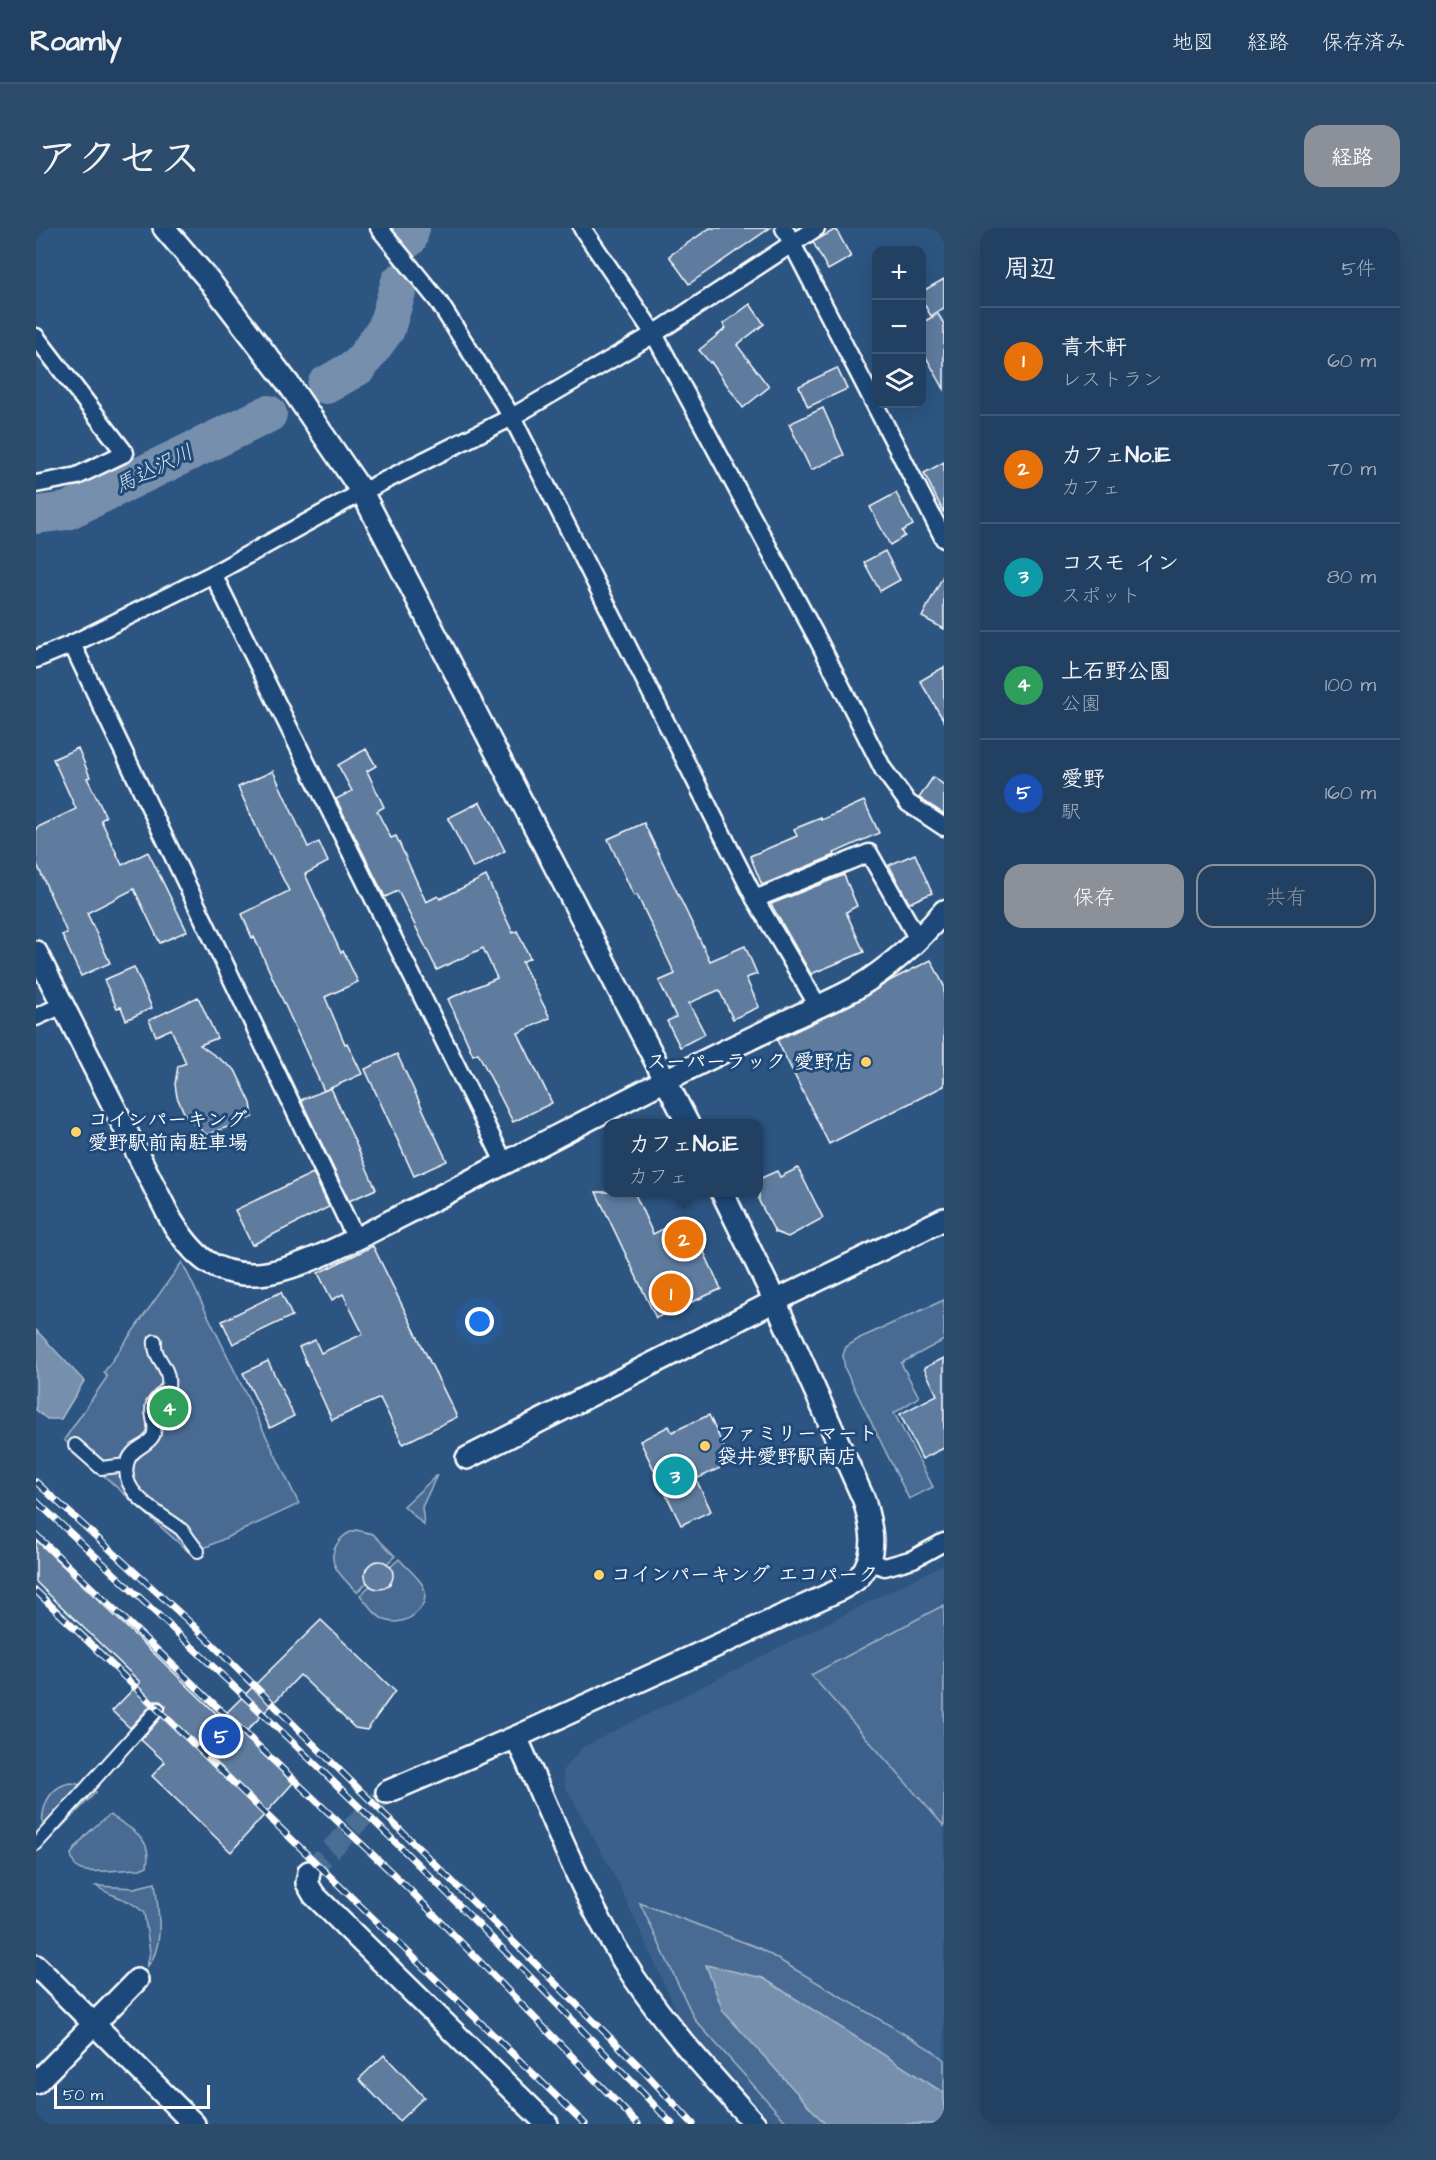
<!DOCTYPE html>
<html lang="ja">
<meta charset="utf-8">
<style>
body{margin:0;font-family:"Architects Daughter","Klee One",sans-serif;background:#2d4b6b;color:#f1f3f6}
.controls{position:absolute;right:18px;top:18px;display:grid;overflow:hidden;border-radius:12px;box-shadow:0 6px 24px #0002}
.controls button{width:54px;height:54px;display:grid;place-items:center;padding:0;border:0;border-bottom:2px solid #3e5977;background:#214062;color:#f1f3f6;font:30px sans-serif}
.scale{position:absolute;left:18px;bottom:15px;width:156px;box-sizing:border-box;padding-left:6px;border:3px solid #fff;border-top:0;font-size:16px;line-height:21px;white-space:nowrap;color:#fff;-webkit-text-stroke:4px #1f4a7a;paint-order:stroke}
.you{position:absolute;left:444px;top:1094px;width:21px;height:21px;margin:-15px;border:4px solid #fff;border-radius:50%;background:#1a73e8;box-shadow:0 0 0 9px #1a73e833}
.badge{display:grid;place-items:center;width:39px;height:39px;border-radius:50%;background:#8c9099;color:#fff;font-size:20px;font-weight:700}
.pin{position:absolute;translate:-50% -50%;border:3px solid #fff;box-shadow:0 2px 6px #0006}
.popup{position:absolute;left:568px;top:891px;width:159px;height:78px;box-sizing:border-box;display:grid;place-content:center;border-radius:12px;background:#214062;filter:drop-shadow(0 2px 4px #0005);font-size:20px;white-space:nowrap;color:#a2afbe}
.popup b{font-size:22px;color:#f1f3f6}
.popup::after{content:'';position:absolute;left:50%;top:100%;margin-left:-12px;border:12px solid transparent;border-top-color:#214062}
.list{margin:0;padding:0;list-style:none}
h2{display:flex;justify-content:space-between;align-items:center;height:78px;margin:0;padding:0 24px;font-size:26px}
h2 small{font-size:20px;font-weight:400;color:#a2afbe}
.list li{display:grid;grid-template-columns:39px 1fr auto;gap:18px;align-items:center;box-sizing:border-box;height:108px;padding:0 24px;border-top:2px solid #3e5977}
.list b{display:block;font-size:22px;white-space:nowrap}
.list p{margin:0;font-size:20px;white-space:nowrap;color:#a2afbe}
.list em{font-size:20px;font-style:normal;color:#a2afbe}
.actions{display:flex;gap:12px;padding:18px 24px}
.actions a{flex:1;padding:14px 0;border:2px solid #8c9099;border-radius:18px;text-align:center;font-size:21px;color:#8c9099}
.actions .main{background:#8c9099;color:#fff}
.icon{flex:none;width:33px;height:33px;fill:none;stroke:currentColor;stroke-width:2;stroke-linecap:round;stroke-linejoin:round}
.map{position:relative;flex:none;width:908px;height:1896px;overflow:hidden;border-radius:18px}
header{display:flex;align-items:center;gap:36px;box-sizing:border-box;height:84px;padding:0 30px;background:#214062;border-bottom:2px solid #3e5977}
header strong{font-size:28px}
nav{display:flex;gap:33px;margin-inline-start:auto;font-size:21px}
.intro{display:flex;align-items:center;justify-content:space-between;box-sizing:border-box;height:144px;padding:0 36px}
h1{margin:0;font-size:42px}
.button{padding:15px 27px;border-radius:18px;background:#8c9099;color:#fff;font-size:21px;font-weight:700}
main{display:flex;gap:36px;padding:0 36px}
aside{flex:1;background:#214062;border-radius:18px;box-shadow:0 6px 24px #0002}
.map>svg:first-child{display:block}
.built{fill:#3b618b}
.green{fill:#486b92;stroke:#a4b5c8;stroke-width:1.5}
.water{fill:#748fad;stroke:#acbcce;stroke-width:1.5}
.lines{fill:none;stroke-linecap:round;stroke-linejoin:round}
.river{stroke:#748fad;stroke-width:38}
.building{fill:#5e7c9f;stroke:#fff;stroke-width:1.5}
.tertiary-tunnel{stroke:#4c6e95;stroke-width:21;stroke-dasharray:21 10;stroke-linecap:butt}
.pedestrian-casing{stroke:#fff;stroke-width:16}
.minor-casing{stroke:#fff;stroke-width:21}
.tertiary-casing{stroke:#fff;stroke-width:26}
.pedestrian{stroke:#1f4a7a;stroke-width:12}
.minor{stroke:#1f4a7a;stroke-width:16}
.tertiary{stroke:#1f4a7a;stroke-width:21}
.rail-casing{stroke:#fff;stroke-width:7}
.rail{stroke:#1f4a7a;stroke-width:4.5;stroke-dasharray:14;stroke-linecap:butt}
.poi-dot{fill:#ffd166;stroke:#1f4a7a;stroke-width:2}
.labels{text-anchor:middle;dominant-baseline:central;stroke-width:6;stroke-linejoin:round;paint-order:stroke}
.poi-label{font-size:20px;font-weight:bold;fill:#fff;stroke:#1f4a7a;text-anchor:start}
.water-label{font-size:21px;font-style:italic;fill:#d5dde6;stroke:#1f4a7a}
</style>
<header>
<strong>Roamly</strong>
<nav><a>地図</a><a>経路</a><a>保存済み</a></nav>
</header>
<div class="intro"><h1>アクセス</h1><a class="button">経路</a></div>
<main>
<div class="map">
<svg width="908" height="1896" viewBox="0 0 908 1896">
<rect width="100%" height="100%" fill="#2c5582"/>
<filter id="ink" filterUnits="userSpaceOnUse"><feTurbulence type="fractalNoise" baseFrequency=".0167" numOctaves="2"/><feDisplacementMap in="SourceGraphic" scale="12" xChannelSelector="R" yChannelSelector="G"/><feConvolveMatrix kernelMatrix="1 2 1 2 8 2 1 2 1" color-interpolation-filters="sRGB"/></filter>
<g filter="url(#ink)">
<polygon class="built" points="908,1336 908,1896 738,1896 645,1793 582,1654 529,1558 527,1542 547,1519"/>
<g class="green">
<polygon points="146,1034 263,1276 155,1326 28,1212 71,1149 68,1144"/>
<polygon points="908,1072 908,1112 865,1135 883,1169 858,1185 897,1259 873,1271 809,1141 807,1127 810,1119 824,1110"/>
<polygon points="401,1247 386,1279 388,1297 368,1278"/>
<path d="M320,1302L337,1306L359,1328L321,1364C308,1351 288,1335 301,1316C306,1308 311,1305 320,1302Z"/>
<path d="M363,1331C370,1339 380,1347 386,1356C398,1376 372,1399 352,1393C340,1390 332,1376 324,1367Z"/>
<polygon points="908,1377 908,1598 775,1447"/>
<path d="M35,1555L52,1558L60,1564L12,1613C0,1594 8,1558 35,1555Z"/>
<path d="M74,1587C95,1601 117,1609 111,1638L104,1641C91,1641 56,1646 45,1642C38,1640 36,1632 35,1626C48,1609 56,1599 74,1587Z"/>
<path d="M119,1655C122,1682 130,1717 111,1739L114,1724L108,1685C92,1669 77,1670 60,1658L98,1660Z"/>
<polygon points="604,1675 723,1720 897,1823 908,1832 908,1896 752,1896 659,1792"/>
</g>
<g class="water">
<polygon points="0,1102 48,1153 25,1191 11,1191 0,1182"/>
<polygon points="670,1737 727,1750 908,1865 908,1896 789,1896 687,1783"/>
</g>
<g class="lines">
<g class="river">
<polyline points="372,11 375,0"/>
<polyline points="290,157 323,138 350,101 364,54"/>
<polyline points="0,287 31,283 232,186"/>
</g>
</g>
<g class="building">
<polygon points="674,0 734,0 653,56 633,28"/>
<polygon points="800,1 815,29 792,42 777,14"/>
<polygon points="908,51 908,80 895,88 885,71 885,64"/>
<polygon points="714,76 728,96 701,117 733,159 707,180 675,134 674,135 663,122 690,100 687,96"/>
<polygon points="902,86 908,96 908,161 885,120 885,95"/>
<polygon points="801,140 811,161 772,179 763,158"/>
<polygon points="787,180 808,227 775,242 753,196"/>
<polygon points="908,234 908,285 888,245"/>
<polygon points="860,265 877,297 866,303 869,308 854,317 834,279"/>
<polygon points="849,323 864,352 844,363 828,334"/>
<polygon points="908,346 908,401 886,389"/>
<polygon points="908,439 908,493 884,453"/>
<polygon points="42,520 54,549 51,550 70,589 65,592 86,637 112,624 151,703 124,715 98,661 51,685 74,735 45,748 26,707 31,705 0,634 0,600 40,581 17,531"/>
<polygon points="330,521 340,538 331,543 348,579 341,583 355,610 360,608 390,674 402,668 404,671 450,648 477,705 481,703 494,730 486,734 514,790 482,805 516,875 477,894 442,825 437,827 412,771 461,750 447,720 401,742 362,663 349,669 300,571 316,563 302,537"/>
<polygon points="237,543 272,619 283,614 292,634 269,646 305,725 307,723 322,754 289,769 309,816 311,815 326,846 288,863 218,709 216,710 206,686 253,663 235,627 233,627 202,559"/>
<polygon points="897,549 908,557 908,586 883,570"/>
<polygon points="828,573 843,605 798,625 799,627 726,657 714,628 761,608 758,601 785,590 786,592"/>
<polygon points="444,574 469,623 437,640 412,590"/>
<polygon points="608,595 674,733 709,718 721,746 710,750 723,779 697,791 683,762 653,775 669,806 644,819 631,793 640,789 623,753 639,746 601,667 598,668 572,611"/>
<polygon points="879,626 896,665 873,675 853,637"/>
<polygon points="808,647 821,678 810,684 828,724 775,746 735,676"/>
<polygon points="895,732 908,758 908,858 793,916 741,812 818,775 855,752"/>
<polygon points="98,739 116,780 90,792 85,779 81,780 68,752"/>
<polygon points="162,769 181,810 164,817 199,842 215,875 217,889 171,907 150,889 141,869 139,856 142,838 150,835 135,801 120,808 113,792"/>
<polygon points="361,826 411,933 378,948 329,841"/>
<polygon points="295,860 340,961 313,973 265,872"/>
<polygon points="762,940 787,990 752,1009 739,1004 723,973 723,951 741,943 744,949"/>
<polygon points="277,945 293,979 216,1017 199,982"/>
<polygon points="560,964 598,964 617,1006 652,989 685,1061 620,1090"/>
<polygon points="337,1018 421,1189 367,1216 344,1170 296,1192 263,1119 279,1112 285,1125 327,1106 307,1066 296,1072 282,1045"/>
<polygon points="245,1064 256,1088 197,1116 186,1093"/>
<polygon points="908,1130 908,1220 886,1231 864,1186 901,1167 888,1140"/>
<polygon points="232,1133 258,1188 234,1200 207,1145"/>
<polygon points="673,1187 695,1235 660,1251 675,1283 645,1297 604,1213 633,1198 636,1204"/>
<polygon points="0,1312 185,1490 285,1392 359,1463 331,1502 319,1500 264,1447 207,1507 257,1555 195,1624 116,1548 129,1534 105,1512 128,1486 130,1478 124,1473 119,1473 94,1500 76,1483 104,1454 0,1354"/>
<circle cx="343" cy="1347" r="14"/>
<polygon points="348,1827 388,1869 363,1893 323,1851"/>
</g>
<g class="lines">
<polyline class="tertiary-tunnel" points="273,1644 351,1564"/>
<g class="pedestrian-casing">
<g id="pedestrian">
<path d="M119,1113C117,1132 135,1137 132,1159C128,1164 120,1170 117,1176C113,1186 122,1197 117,1208C111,1219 97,1219 92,1233C81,1266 125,1285 145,1301C151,1308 156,1316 162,1323"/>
<polyline points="39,1217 65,1240 91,1237"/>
<polyline points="0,1616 122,1481"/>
</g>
</g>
<g class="minor-casing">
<g id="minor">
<polyline points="343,0 402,73 476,189 719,671 782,778"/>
<polyline points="546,0 618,106 782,412 847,541 872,575 908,599"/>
<polyline points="748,0 908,311"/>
<polyline points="0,109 89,225 41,248 0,256"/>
<polyline points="177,346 469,936"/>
<polyline points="36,416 320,1011"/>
<polyline points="0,431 36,416 177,346 326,264 476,189 618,106 780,0"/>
<polyline points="719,671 833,625 883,713"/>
<polyline points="0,789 27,777"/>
<polyline points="833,1334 849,1339 877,1331 908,1314"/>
</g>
</g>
<g class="tertiary-casing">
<g id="tertiary">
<polyline points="128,0 172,51 254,158 326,264 652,896"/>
<path d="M0,724L135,992C157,1027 177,1048 221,1046C263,1044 329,1006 367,987C449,946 530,903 612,861C661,836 710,813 759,789C779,780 800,771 820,760C855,739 882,714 908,683"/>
<polyline points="431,1230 739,1073 908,991"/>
<path d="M480,1509C517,1590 549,1677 599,1751C635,1804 677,1849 719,1896"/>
<path d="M351,1564L480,1509L801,1363C808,1359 819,1354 824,1348C843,1324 835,1297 828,1272L739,1073L686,964"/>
<polyline points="273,1644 271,1655 278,1667 511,1896"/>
<polyline points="0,1738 158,1896"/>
<polyline points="0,1855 101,1752"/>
</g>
</g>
<use href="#pedestrian" class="pedestrian"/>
<use href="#minor" class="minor"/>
<use href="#tertiary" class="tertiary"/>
<g class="rail-casing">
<g id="rail">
<polyline points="0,1254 158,1398 603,1838 657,1896"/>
<path d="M0,1273C218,1475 433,1680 636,1896"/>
<polyline points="0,1307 373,1661 602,1896"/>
<polyline points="0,1363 549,1896"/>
</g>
</g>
<use href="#rail" class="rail"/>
</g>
</g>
<g class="poi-dot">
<circle cx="830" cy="834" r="6"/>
<circle cx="40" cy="904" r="6"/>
<circle cx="669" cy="1218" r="6"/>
<circle cx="563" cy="1347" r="6"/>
</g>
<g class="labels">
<g class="poi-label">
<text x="818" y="834" text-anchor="end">スーパーラック 愛野店</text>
<text x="52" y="892">コインパーキング<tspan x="52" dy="23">愛野駅前南駐車場</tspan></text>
<text x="681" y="1206">ファミリーマート<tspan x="681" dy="23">袋井愛野駅南店</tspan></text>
<text x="575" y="1347">コインパーキング エコパーク</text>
</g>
<g class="water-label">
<text transform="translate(118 241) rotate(-26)">馬込沢川</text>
</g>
</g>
</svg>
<div class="controls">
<button>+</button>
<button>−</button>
<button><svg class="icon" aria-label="layers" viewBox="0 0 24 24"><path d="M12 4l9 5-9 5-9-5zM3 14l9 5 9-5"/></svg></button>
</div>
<div class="scale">50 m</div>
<div class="you"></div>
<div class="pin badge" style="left:635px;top:1065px;background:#e8710a">1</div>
<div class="pin badge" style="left:648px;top:1011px;background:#e8710a">2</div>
<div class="popup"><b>カフェNo.iE</b>カフェ</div>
<div class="pin badge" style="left:639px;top:1248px;background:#0f9aa8">3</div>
<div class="pin badge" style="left:133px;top:1180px;background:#2e9e5b">4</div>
<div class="pin badge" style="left:185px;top:1508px;background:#1a4fb4">5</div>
</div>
<aside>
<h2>周辺<small>5件</small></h2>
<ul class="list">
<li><span class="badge" style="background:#e8710a">1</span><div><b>青木軒</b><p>レストラン</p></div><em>60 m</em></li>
<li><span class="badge" style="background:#e8710a">2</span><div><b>カフェNo.iE</b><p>カフェ</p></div><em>70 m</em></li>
<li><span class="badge" style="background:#0f9aa8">3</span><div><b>コスモ イン</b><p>スポット</p></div><em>80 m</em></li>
<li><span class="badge" style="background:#2e9e5b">4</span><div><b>上石野公園</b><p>公園</p></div><em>100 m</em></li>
<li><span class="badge" style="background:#1a4fb4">5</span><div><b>愛野</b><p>駅</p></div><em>160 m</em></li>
</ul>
<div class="actions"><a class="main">保存</a><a>共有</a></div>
</aside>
</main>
